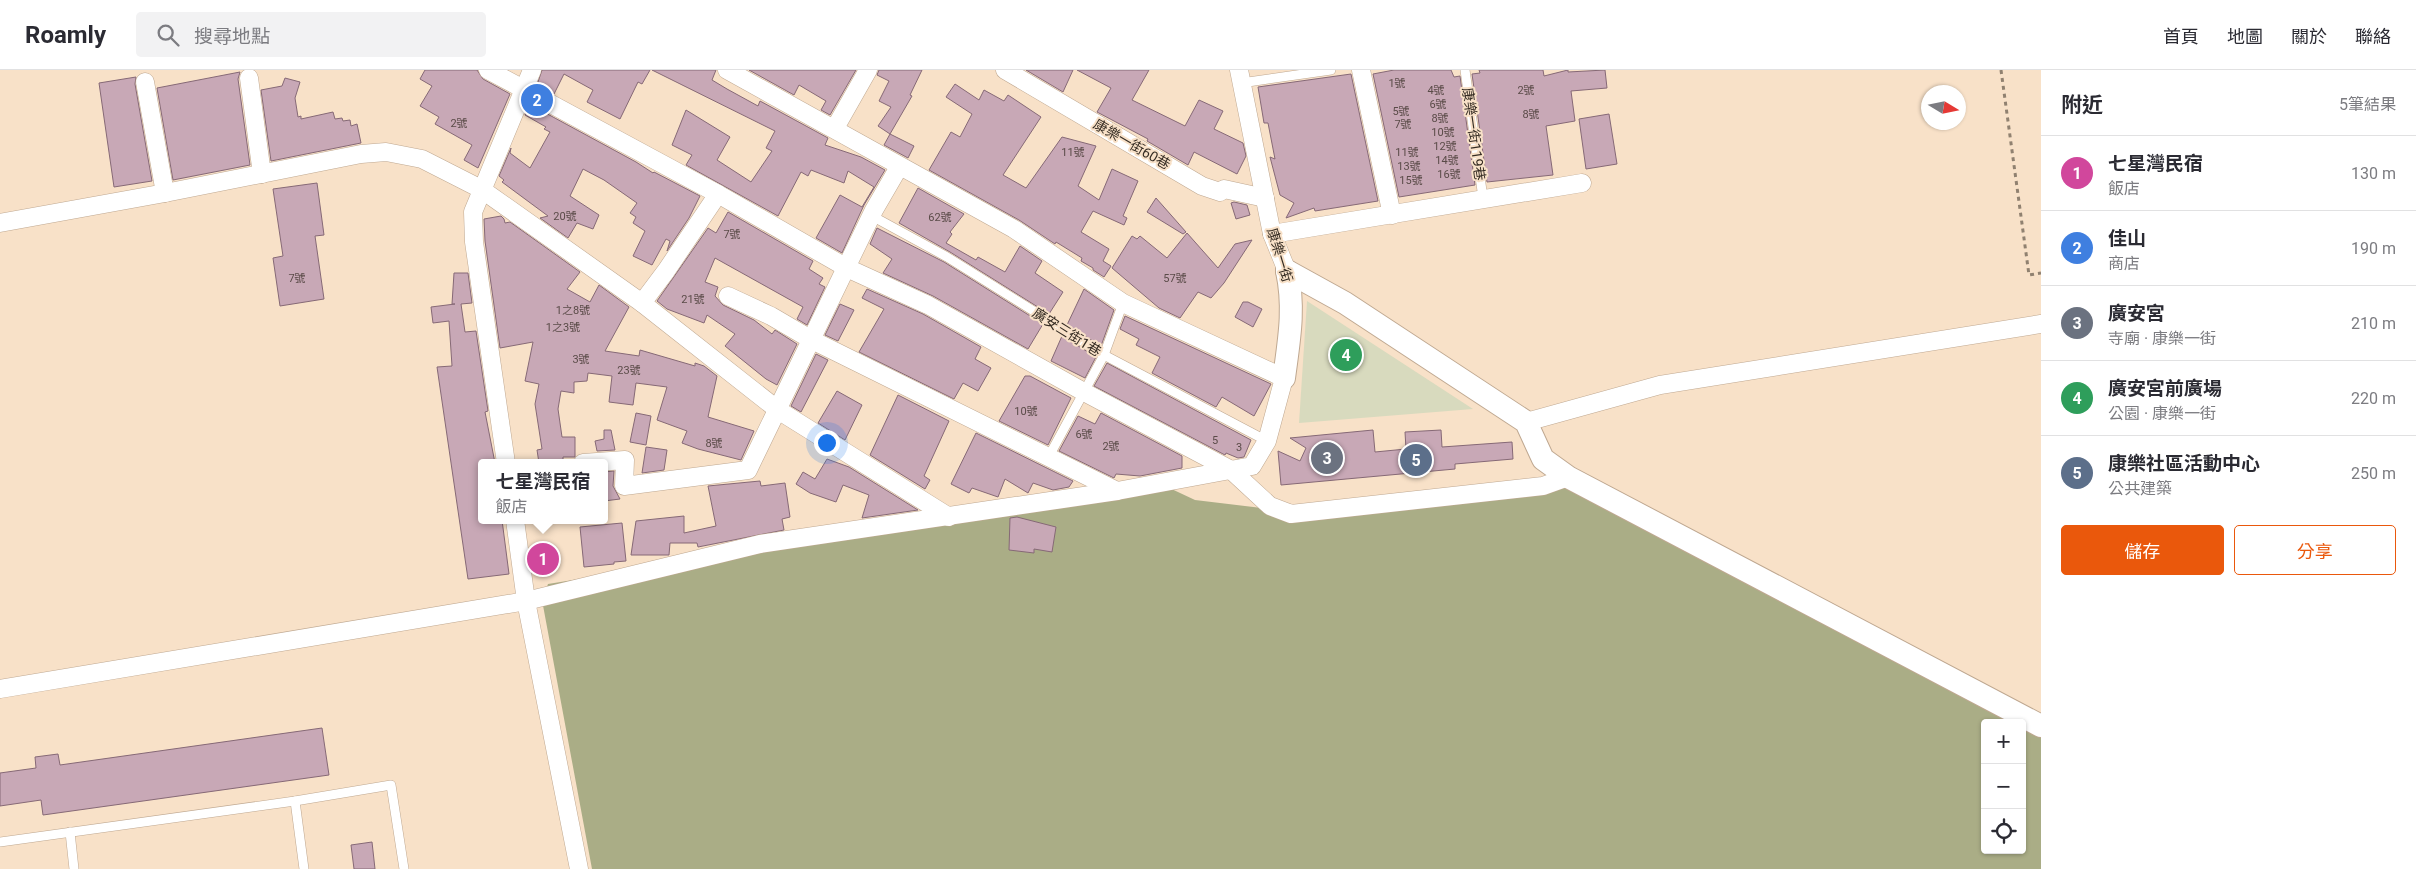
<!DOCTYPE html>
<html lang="zh-TW">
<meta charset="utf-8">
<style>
body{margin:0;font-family:Roboto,"Noto Sans TC",sans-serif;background:#f2f2f3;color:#2b2b33}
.controls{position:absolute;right:15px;bottom:15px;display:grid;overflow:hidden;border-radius:5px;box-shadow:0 1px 4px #0004}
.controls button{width:45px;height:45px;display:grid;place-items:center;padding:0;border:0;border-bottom:1px solid #e1e1e2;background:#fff;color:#2b2b33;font:25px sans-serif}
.compass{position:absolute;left:1921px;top:15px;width:45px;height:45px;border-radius:50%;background:#fff;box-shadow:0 1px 4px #0004;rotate:100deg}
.you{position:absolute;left:826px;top:372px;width:18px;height:18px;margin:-12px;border:4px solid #fff;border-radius:50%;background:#1a73e8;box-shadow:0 0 0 8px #1a73e833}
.badge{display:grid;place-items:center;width:32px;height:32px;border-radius:50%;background:#ea580c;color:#fff;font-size:16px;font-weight:700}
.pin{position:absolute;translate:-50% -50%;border:2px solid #fff;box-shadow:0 1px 5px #0006}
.popup{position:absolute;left:478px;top:389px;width:130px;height:65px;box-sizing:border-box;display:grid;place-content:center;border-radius:5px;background:#fff;filter:drop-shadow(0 1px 4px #0005);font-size:16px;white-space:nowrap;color:#7c7c81}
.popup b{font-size:19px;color:#2b2b33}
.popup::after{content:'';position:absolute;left:50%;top:100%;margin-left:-10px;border:10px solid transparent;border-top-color:#fff}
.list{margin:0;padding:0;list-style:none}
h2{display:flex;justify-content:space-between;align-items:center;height:65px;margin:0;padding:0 20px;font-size:21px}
h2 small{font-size:16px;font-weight:400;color:#7c7c81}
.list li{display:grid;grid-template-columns:32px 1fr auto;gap:15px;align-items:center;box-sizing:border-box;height:75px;padding:0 20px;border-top:1px solid #e1e1e2}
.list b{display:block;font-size:19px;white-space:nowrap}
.list p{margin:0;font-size:16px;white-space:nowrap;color:#7c7c81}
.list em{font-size:16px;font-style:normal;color:#7c7c81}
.actions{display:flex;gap:10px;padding:15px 20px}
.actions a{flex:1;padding:11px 0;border:1px solid #ea580c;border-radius:5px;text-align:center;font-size:18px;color:#ea580c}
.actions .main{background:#ea580c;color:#fff}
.icon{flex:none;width:28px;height:28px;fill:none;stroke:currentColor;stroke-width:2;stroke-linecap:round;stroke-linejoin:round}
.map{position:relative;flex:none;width:2041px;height:799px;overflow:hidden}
header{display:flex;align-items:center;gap:30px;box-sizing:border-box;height:70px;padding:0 25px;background:#fff;border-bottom:1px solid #e1e1e2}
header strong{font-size:24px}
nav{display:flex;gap:28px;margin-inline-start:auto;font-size:18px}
.search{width:350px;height:45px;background:#f2f2f3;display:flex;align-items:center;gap:12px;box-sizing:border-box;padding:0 18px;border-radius:5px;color:#7c7c81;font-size:19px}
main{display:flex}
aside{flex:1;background:#fff}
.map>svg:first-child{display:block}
.green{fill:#d8dabe}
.forest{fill:#aaad86;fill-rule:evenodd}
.building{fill:#c8a8b6;stroke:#866976}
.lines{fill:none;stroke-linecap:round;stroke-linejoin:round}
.service-casing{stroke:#bfa891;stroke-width:10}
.minor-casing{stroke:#bfa891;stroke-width:19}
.tertiary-casing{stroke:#bfa891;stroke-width:24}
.path{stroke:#908170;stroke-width:3;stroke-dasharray:4 4;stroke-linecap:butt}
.service{stroke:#fff;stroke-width:9}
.minor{stroke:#fff;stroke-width:18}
.tertiary{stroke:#fff;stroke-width:22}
.labels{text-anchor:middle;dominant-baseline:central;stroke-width:4;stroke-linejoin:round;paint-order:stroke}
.number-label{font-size:11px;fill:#5a4b48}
.street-label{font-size:14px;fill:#352c23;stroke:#f8e1c8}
</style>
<header>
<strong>Roamly</strong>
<div class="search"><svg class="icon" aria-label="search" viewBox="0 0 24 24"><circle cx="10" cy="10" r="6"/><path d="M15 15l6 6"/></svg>搜尋地點</div>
<nav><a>首頁</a><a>地圖</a><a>關於</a><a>聯絡</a></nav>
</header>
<main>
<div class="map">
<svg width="2041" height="799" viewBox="0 0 2041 799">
<rect width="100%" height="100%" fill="#f8e1c8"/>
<polygon class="green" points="1307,231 1473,339 1299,353"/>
<path class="forest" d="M1562,407L2041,660V799H592L542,530L548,514L1163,415L1195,430L1287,441ZM1985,653H2022V780H1985Z"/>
<g class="building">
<polygon points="425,0 477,0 483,9 510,24 478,98 464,90 472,75 435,54 439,47 420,36 432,16 420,9"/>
<polygon points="542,0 650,0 642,14 638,12 620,49 587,32 593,20 564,4 554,24 537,15"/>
<polygon points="652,0 716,0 712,10 727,19 758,36 760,31 828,68 825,75 861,87 885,100 864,135 842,183 816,168 840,125 862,137 874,117 848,101 844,113 811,100 808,106 801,102 778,146 686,95 692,85 672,75 686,40 730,67 717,90 751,112 772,81 766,78 775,61"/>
<polygon points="749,0 856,0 830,45 821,40 826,31 799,15 794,25"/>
<polygon points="879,0 922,0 910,25 912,26 890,64 878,56 891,37 879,31 889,11 877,5"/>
<polygon points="1026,0 1073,0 1063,22"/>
<polygon points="1077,0 1149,0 1132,30 1185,56 1199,30 1223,41 1214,59 1243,73 1246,86 1237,104 1194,82 1188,95 1147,71 1148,69 1097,42 1111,18"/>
<polygon points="1394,0 1451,0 1454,7 1460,6 1475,115 1399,127 1373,4"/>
<polygon points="1479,0 1543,0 1544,6 1568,0 1568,2 1605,0 1607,18 1571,21 1575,51 1546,56 1553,105 1487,112 1472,4 1480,3"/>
<polygon points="240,2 238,9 250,95 173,110 157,18"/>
<polygon points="1351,4 1378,131 1315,141 1314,138 1286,148 1294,133 1280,125 1270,87 1275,89 1268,53 1264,53 1258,17"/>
<polygon points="136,7 135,14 152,111 114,117 99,13"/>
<polygon points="285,8 300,12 295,28 298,47 301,46 301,49 333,42 335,49 342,48 343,51 350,50 351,56 357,54 361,73 271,91 261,20 282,16"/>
<polygon points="955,14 979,30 984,20 1004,31 1008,25 1041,47 1003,105 1026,118 1062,67 1096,76 1078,116 1099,130 1112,99 1138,111 1123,146 1127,148 1124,155 1093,141 1081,162 1109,179 1103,191 1111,196 1104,207 1093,200 1093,198 1081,191 1082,188 1056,172 1055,174 1019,150 929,100 951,62 960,67 972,44 946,27"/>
<polygon points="529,34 636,92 653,103 654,102 700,126 689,148 667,181 670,171 666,169 652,195 633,186 645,161 633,153 636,147 630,143 637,133 604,110 583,99 570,126 599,145 593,159 577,153 568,168 540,148 548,146 502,112 504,110 499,106 511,78 510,83 530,98 550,62 544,59 546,57 525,45"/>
<polygon points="1609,44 1617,94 1586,99 1579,49"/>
<polygon points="890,64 914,76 908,88 884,75"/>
<polygon points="317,113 324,165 315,166 324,229 280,236 273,188 283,186 273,119"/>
<polygon points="918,118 964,144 950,162 952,164 946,173 976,190 978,187 1005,202 1020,176 1042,191 1035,203 1063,222 1049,244 950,182 899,153"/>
<polygon points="1156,128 1186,162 1183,164 1147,142"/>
<polygon points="1234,132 1247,135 1250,145 1236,149 1231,133"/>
<polygon points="728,142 813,191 809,199 823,208 819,214 825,217 807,255 797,249 803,237 715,188 705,212 718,217 715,226 723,235 754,250 772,264 775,260 797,274 777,315 766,309 725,276 735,264 707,245 704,253 667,239 657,231 708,158 716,163"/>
<polygon points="501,146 504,149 505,153 510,152 580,202 567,219 590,232 599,215 629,237 605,281 639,286 640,280 695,296 695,293 704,296 717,306 708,347 754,361 741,390 698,379 682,373 687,361 657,350 667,317 636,313 633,335 609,332 612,306 588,303 587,311 574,312 574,323 561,321 558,339 562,367 575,367 575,387 563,387 563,390 539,393 537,380 542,379 535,334 539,314 525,311 533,272 500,278 485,171 484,149"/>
<polygon points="877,158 944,192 1043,254 1028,279 933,226 883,203 892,189 870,174"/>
<polygon points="1187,163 1218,198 1235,174 1252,170 1224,213 1211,228 1198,222 1180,248 1159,238 1112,198 1132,166 1137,169 1140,166 1167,188"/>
<polygon points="454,203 468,203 472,233 461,234 465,262 476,261 488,341 485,342 495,393 482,393 482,450 502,450 509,504 468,509 437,297 452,296 449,251 433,253 431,237 455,234 452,234"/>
<polygon points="867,219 923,244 981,277 975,289 991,298 978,321 963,313 954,329 859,282 884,239 862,228"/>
<polygon points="1084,219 1114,240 1101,276 1067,255"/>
<polygon points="1243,232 1248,232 1262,239 1253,257 1235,247"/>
<polygon points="840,234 854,240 838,271 825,265"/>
<polygon points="1125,246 1271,314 1254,346 1222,327 1216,337 1152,303 1160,287 1136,275 1139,269 1120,259"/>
<polygon points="1062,266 1096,287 1085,308 1051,291"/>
<polygon points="816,284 828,290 801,342 791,336"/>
<polygon points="1107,293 1251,370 1244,387 1238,388 1226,383 1225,385 1094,316"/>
<polygon points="1025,306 1030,306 1071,328 1048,375 999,351"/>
<polygon points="837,321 862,335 845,370 818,353"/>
<polygon points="898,325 949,351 924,406 930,410 925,419 870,385"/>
<polygon points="636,343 651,346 646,375 630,372"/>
<polygon points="1101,343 1182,386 1182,398 1140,406 1116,404 1114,408 1059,381 1078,346 1095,354"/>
<polygon points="604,360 611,360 615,380 597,381 595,371 604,369"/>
<polygon points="1373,360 1375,382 1406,379 1405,362 1441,360 1442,377 1512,372 1513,389 1455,394 1455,399 1281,415 1278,381 1300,391 1306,378 1290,368"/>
<polygon points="976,363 1073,411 1069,417 1053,420 1033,413 1028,423 1005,409 998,427 972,418 969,423 951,414"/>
<polygon points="646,377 667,380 664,400 642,403"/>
<polygon points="827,389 849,397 918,440 862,448 869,425 843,415 836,432 810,423 796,414 803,402 815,409"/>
<polygon points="614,401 613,416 620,429 604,431 604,402"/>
<polygon points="760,411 761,416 785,413 790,447 782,449 784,460 698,477 697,473 670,473 669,485 631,485 636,451 684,446 684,463 716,456 708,416"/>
<polygon points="1017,447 1056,457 1052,482 1034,479 1034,483 1009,480 1010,448"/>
<polygon points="622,453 626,491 614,492 614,494 584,497 580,457"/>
<polygon points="322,658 329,705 43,745 41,730 0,736 0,703 36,698 35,687 58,684 60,695"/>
<polygon points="372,772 375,799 354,799 351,775"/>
</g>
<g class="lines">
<g class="service-casing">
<g id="service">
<polyline points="1465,0 1483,128"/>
<polyline points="1241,13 1331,0"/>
<polyline points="872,146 947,187 1104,285 1267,371"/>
<polyline points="1048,388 1104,285 1123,233"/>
<polyline points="295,731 304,799"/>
<polyline points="70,762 74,799"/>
<polyline points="0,772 295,731 391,715 404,799"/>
</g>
</g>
<g class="minor-casing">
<g id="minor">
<polyline points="488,0 718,124 847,198 928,235 1084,322 1231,400 1270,436 1291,444 1543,416 1568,407"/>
<polyline points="1005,0 1202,116 1220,122 1224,119 1265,128"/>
<polyline points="1239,0 1272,164 1287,201"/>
<polyline points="1361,0 1392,145"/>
<polyline points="249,8 262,104"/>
<polyline points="145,12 165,123"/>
<polyline points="835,58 868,0"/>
<polyline points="0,153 165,123 361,84 386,82 422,89 481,119 642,233 778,340 949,447"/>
<polyline points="1272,164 1582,113"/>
<polyline points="728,226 771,246 812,270 1117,421"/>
<polyline points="642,233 666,201 718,124"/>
<polyline points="1526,352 1660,315 2041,254"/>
<polyline points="506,393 474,172 473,142 532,0"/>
<polyline points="583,393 625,390 624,416 748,400 874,140 899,97"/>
<polyline points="515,450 526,531 579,799"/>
<polyline points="0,619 526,531 760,474 1117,421 1252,396 1267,371 1284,308 1123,233 1014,159 727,0"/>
</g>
</g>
<g class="tertiary-casing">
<g id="tertiary">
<polyline points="1287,201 1345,233 1526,352 1543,389 1568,407 2041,656"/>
<path d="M1284,308C1289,270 1295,239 1287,201"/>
</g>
</g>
<polyline class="path" points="2001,0 2029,205 2041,203"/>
<use href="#service" class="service"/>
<use href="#minor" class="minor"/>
<use href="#tertiary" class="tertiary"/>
</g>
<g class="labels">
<g class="number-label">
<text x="1397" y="13">1號</text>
<text x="1436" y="20">4號</text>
<text x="1526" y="20">2號</text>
<text x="1438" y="34">6號</text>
<text x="1401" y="41">5號</text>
<text x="1531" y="44">8號</text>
<text x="1440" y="48">8號</text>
<text x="459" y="53">2號</text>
<text x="1403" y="54">7號</text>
<text x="1443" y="62">10號</text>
<text x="1445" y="76">12號</text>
<text x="1073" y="82">11號</text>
<text x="1407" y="82">11號</text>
<text x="1447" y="90">14號</text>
<text x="1409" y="96">13號</text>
<text x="1449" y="104">16號</text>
<text x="1411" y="110">15號</text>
<text x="565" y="146">20號</text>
<text x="940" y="147">62號</text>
<text x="732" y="164">7號</text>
<text x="297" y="208">7號</text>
<text x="1175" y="208">57號</text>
<text x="693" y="229">21號</text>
<text x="573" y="240">1之8號</text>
<text x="563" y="257">1之3號</text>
<text x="581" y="289">3號</text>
<text x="629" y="300">23號</text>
<text x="1026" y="341">10號</text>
<text x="1084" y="364">6號</text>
<text x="1215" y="370">5</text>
<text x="714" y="373">8號</text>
<text x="1111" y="376">2號</text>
<text x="1239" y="377">3</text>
</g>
<g class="street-label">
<text transform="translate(1474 64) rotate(82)">康樂一街119巷</text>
<text transform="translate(1132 74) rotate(30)">康樂一街60巷</text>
<text transform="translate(1280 185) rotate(73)">康樂一街</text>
<text transform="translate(1067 262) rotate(32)">廣安三街1巷</text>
</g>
</g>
</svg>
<div class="controls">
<button>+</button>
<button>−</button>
<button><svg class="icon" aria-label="locate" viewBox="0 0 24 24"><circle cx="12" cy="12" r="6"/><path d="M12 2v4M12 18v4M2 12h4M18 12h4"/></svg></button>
</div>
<svg class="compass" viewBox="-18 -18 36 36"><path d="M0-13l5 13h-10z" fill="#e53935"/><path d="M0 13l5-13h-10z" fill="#7c7c81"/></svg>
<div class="you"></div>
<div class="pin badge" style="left:543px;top:489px;background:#d1479c">1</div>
<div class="popup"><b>七星灣民宿</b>飯店</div>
<div class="pin badge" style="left:537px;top:30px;background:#3f7fe0">2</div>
<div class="pin badge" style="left:1327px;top:388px;background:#6b7280">3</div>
<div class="pin badge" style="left:1346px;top:285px;background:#2e9e5b">4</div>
<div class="pin badge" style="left:1416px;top:390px;background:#5c6f8a">5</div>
</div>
<aside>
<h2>附近<small>5筆結果</small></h2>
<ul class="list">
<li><span class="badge" style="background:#d1479c">1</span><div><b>七星灣民宿</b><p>飯店</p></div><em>130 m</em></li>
<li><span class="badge" style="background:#3f7fe0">2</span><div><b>佳山</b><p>商店</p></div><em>190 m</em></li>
<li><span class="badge" style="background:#6b7280">3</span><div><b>廣安宮</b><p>寺廟 · 康樂一街</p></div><em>210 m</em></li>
<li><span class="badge" style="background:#2e9e5b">4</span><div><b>廣安宮前廣場</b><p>公園 · 康樂一街</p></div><em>220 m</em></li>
<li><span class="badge" style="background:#5c6f8a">5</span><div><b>康樂社區活動中心</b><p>公共建築</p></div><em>250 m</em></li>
</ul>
<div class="actions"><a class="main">儲存</a><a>分享</a></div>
</aside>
</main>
